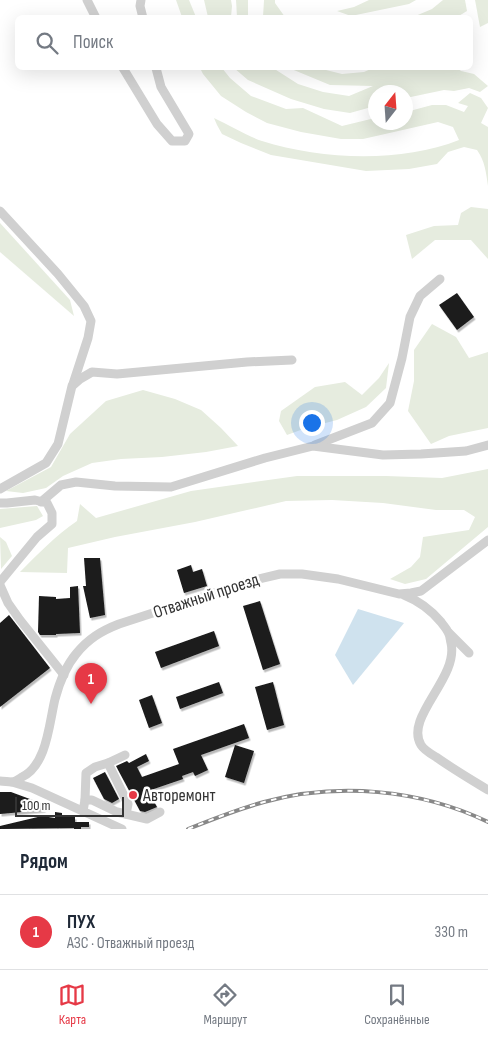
<!DOCTYPE html>
<html lang="ru">
<meta charset="utf-8">
<style>
body{margin:0;font-family:"Sofia Sans Condensed",sans-serif;background:#f6f6f7;color:#1f2937}
.compass{position:absolute;left:368px;top:85px;width:45px;height:45px;border-radius:50%;background:#fff;box-shadow:0 5px 20px #0002;rotate:17deg}
.scale{position:absolute;left:15px;bottom:12px;width:109px;box-sizing:border-box;padding-left:5px;border:2px solid #333;border-top:0;font-size:14px;line-height:18px;white-space:nowrap;color:#333;-webkit-text-stroke:4px #fff;paint-order:stroke}
.you{position:absolute;left:311px;top:422px;width:18px;height:18px;margin:-12px;border:4px solid #fff;border-radius:50%;background:#1a73e8;box-shadow:0 0 0 8px #1a73e833}
.badge{display:grid;place-items:center;width:32px;height:32px;border-radius:50%;background:#e63946;color:#fff;font-size:16px;font-weight:700}
.pin{position:absolute;translate:-50% -41px;filter:drop-shadow(0 1px 2px #0008)}
.pin::after{content:'';position:absolute;top:26px;width:18px;height:15px;background:inherit;clip-path:polygon(0 0,100% 0,50% 100%)}
.list{margin:0;padding:0;list-style:none}
h2{display:flex;justify-content:space-between;align-items:center;height:65px;margin:0;padding:0 20px;font-size:21px}
h2 small{font-size:16px;font-weight:400;color:#747a83}
.list li{display:grid;grid-template-columns:32px 1fr auto;gap:15px;align-items:center;box-sizing:border-box;height:75px;padding:0 20px;border-top:1px solid #e0e1e3}
.list b{display:block;font-size:19px;white-space:nowrap}
.list p{margin:0;font-size:16px;white-space:nowrap;color:#747a83}
.list em{font-size:16px;font-style:normal;color:#747a83}
.icon{flex:none;width:28px;height:28px;fill:none;stroke:currentColor;stroke-width:2;stroke-linecap:round;stroke-linejoin:round}
.map{position:relative;flex:none;width:488px;height:829px;overflow:hidden}
.search{position:absolute;background:#fff;box-shadow:0 5px 20px #0002;left:15px;right:15px;top:15px;height:55px;display:flex;align-items:center;gap:12px;box-sizing:border-box;padding:0 18px;border-radius:8px;color:#747a83;font-size:19px}
.sheet{height:140px;background:#fff}
nav{display:flex;justify-content:space-around;align-items:center;box-sizing:border-box;height:70px;border-top:1px solid #e0e1e3;background:#fff;font-size:14px;color:#747a83}
nav a{display:grid;justify-items:center;gap:2px}
nav .on{color:#e63946}
.map>svg:first-child{display:block}
.green{fill:#e6ecdf}
.water{fill:#cfe2ee}
.building{fill:#1a1a1a;filter:url(#shadow)}
.lines{fill:none;stroke-linecap:round;stroke-linejoin:round}
.minor{stroke:#d0d0d0;stroke-width:9}
.rail-casing{stroke:#888;stroke-width:4}
.rail{stroke:#fff;stroke-width:2;stroke-dasharray:5.5;stroke-linecap:butt}
.poi-dot{fill:#e63946;stroke:#fff;stroke-width:2}
.labels{text-anchor:middle;dominant-baseline:central;stroke-width:5;stroke-linejoin:round;paint-order:stroke}
.street-label{font-size:18px;fill:#333;stroke:#fff}
.poi-label{font-size:18px;fill:#333;stroke:#fff;text-anchor:start}
</style>
<div class="map">
<svg width="488" height="829" viewBox="0 0 488 829">
<defs>
<filter id="shadow"><feDropShadow dx="1.5" dy="2.5" stdDeviation="0" flood-color="#0004"/></filter>
</defs>
<rect width="100%" height="100%" fill="#fff"/>
<g class="green">
<polygon points="176,0 189,0 196,17 182,17"/>
<polygon points="204,0 231,0 232,6 231,17 208,17"/>
<polygon points="236,0 248,0 248,17 237,17"/>
<polygon points="264,0 275,0 275,3 285,17 263,17"/>
<polygon points="369,0 416,0 409,4 351,16 337,11 354,7"/>
<polygon points="443,0 465,0 467,11 457,17 413,17 432,9"/>
<polygon points="475,0 488,0 488,23 480,27"/>
<path d="M200,68H222L230,78L251,96L286,109L303,108L342,126L375,118L376,122H406V112L432,105H446L464,112L468,106L458,103L470,93L481,98L488,108L481,123L488,127V186C486,173 485,161 477,150L464,147L448,152L437,164L409,169L366,171L271,155L241,143L222,134L217,125L214,118C229,125 247,136 262,141C322,160 401,163 459,140L453,127L438,122L363,139H341L301,132L267,123L246,112L221,96L203,74Z"/>
<polygon points="234,68 273,68 298,84 323,92 349,96 373,86 330,85 289,68 318,68 342,74 364,72 373,68 457,68 461,71 474,74 488,86 480,92 469,88 454,91 444,90 406,98 406,92 376,92 375,106 350,113 324,109 291,99 248,80"/>
<polygon points="471,207 488,209 488,259 471,240 435,240 412,259 406,235 434,226 458,225 461,213"/>
<polygon points="0,223 70,300 74,316 0,252"/>
<polygon points="432,324 456,337 469,358 488,352 488,428 449,436 431,444 408,411 414,381 414,350"/>
<polygon points="389,363 386,388 366,407 337,420 306,428 287,435 279,421 281,411 315,387 345,382 362,395 379,378"/>
<polygon points="143,390 175,399 201,410 221,428 238,446 206,452 162,457 121,459 92,463 63,476 46,488 23,493 6,491 51,467 70,434 106,401"/>
<path d="M488,469V527L426,579L405,584L390,579L411,567L420,557L423,537L469,530L475,517L464,510H436L383,503L332,500L286,501L195,522L115,537L68,548L67,573L20,572C38,554 55,536 77,521L80,504L96,518L191,491L297,476H386L442,478Z"/>
<polygon points="37,506 43,516 36,520 0,528 0,509"/>
<polygon points="0,537 6,542 12,556 1,569"/>
</g>
<polygon class="water" points="358,609 404,623 353,685 335,655"/>
<g class="building">
<polygon points="457,293 474,317 457,330 439,305"/>
<polygon points="84,558 100,558 105,615 90,618 83,586 86,586"/>
<polygon points="191,565 193,572 202,569 207,586 184,593 177,570"/>
<polygon points="78,586 80,633 56,634 56,635 40,635 38,632 39,596 56,597 56,599 70,598 70,587"/>
<polygon points="260,601 280,664 263,670 243,606"/>
<polygon points="9,615 50,668 0,707 0,623"/>
<polygon points="214,631 219,646 161,668 155,652"/>
<polygon points="219,682 223,693 180,709 176,697"/>
<polygon points="273,682 284,725 267,730 255,687"/>
<polygon points="152,695 162,723 149,728 139,700"/>
<polygon points="244,724 249,738 201,755 208,770 195,776 193,772 182,776 183,779 148,791 157,807 145,812 140,811 116,766 127,761 129,763 146,754 149,761 137,767 142,777 179,764 173,749"/>
<polygon points="235,745 254,751 244,783 225,777"/>
<polygon points="105,772 119,799 112,803 104,799 93,778"/>
<polygon points="0,792 11,792 46,805 44,810 0,814"/>
<polygon points="55,812 62,813 62,816 75,817 75,822 89,822 89,827 81,827 81,829 74,829 74,828 0,829 0,826 42,816 55,818"/>
</g>
<g class="lines">
<g class="minor">
<polyline points="87,0 96,18"/>
<polyline points="141,0 140,6 143,18"/>
<polyline points="123,68 157,124 172,141 185,141 189,134 161,87 156,68"/>
<polyline points="0,211 58,274 84,306 91,321 88,338 73,384"/>
<polyline points="315,445 372,423 390,403 402,358 410,317 420,296 440,279"/>
<polyline points="0,489 46,463 58,444 72,386 80,379 92,372 117,374 247,362 292,360"/>
<polyline points="41,502 61,485 76,482 115,486 171,487 265,458 313,446 383,455 421,454 466,451 488,445"/>
<polyline points="0,503 7,503 35,500 47,503 52,513 52,524 37,537 0,582"/>
<polyline points="0,585 8,603 20,620 64,675"/>
<path d="M404,595C419,601 431,610 441,622C443,625 446,628 448,632C450,635 450,639 451,643C459,678 404,717 421,745C424,750 431,754 436,757C453,769 470,779 488,790"/>
<polyline points="449,633 469,653"/>
<polyline points="125,755 108,763 128,804 126,814"/>
<path d="M0,781C4,781 8,782 11,782C15,782 19,779 22,777C47,765 49,724 55,699C59,684 66,666 76,654C88,639 101,631 119,624L254,580L280,574H302L338,579L399,594L411,593L421,591L488,540"/>
<polyline points="12,782 32,788 122,829"/>
<polyline points="85,800 86,773 95,767 108,763"/>
<polyline points="83,811 85,800 92,800 117,812 147,819 160,812"/>
</g>
<g class="rail-casing">
<path id="rail" d="M188,829C213,819 238,809 264,802C337,782 420,789 488,822"/>
</g>
<use href="#rail" class="rail"/>
</g>
<circle class="poi-dot" cx="133" cy="795" r="5"/>
<g class="labels">
<g class="street-label">
<text transform="translate(206 596) rotate(-18)">Отважный проезд</text>
</g>
<g class="poi-label">
<text x="143" y="795">Авторемонт</text>
</g>
</g>
</svg>
<svg class="compass" viewBox="-18 -18 36 36"><path d="M0-13l5 13h-10z" fill="#e53935"/><path d="M0 13l5-13h-10z" fill="#747a83"/></svg>
<div class="scale">100 m</div>
<div class="you"></div>
<div class="pin badge" style="left:91px;top:704px">1</div>
<div class="search"><svg class="icon" aria-label="search" viewBox="0 0 24 24"><circle cx="10" cy="10" r="6"/><path d="M15 15l6 6"/></svg>Поиск</div>
</div>
<section class="sheet">
<h2>Рядом<small></small></h2>
<ul class="list">
<li><span class="badge">1</span><div><b>ПУХ</b><p>АЗС · Отважный проезд</p></div><em>330 m</em></li>
</ul>
</section>
<nav>
<a class="on"><svg class="icon" aria-label="map" viewBox="0 0 24 24"><path d="M3 6l6-2 6 2 6-2v14l-6 2-6-2-6 2zM9 4v14M15 6v14"/></svg>Карта</a>
<a><svg class="icon" aria-label="directions" viewBox="0 0 24 24"><path d="M12 3l9 9-9 9-9-9zM9 14v-3h6M13 9l2 2-2 2"/></svg>Маршрут</a>
<a><svg class="icon" aria-label="saved" viewBox="0 0 24 24"><path d="M7 4h10v16l-5-4-5 4z"/></svg>Сохранённые</a>
</nav>
